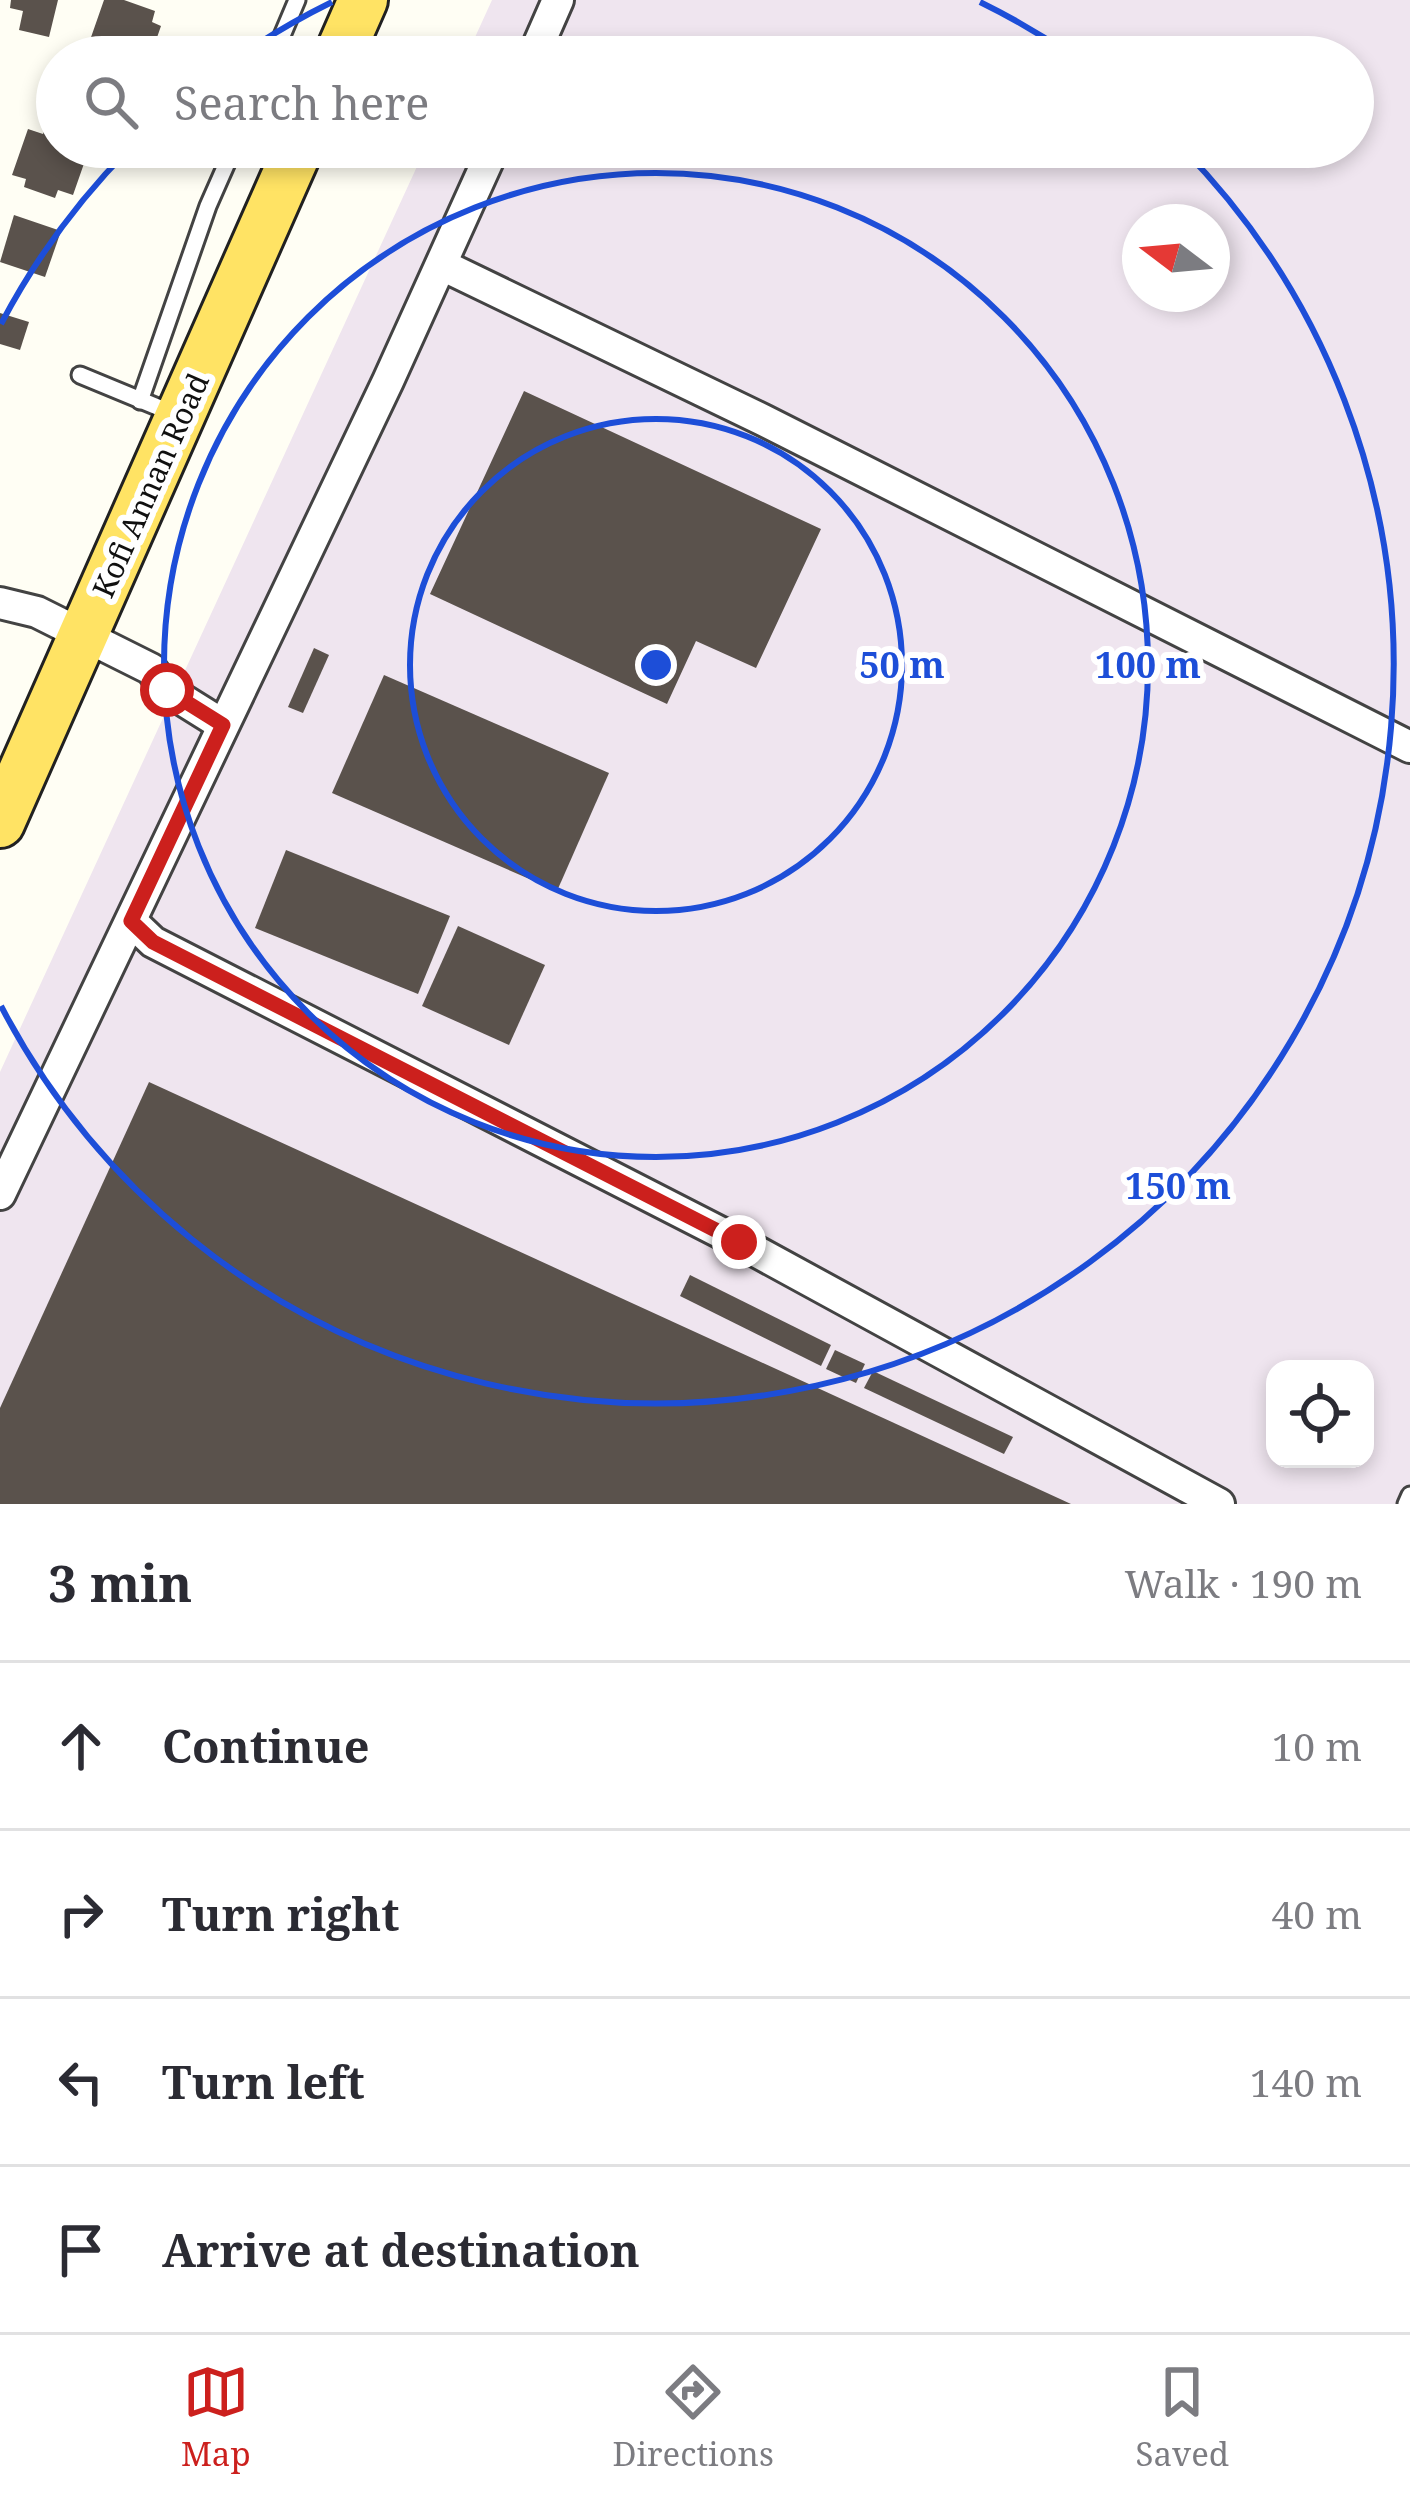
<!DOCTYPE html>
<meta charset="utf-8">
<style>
body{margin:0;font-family:"Noto Serif",serif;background:#f2f2f3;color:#2b2b33}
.controls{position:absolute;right:36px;bottom:36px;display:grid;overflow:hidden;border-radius:24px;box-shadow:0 6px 18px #0003}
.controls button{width:108px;height:108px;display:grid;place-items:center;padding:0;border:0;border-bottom:3px solid #e1e1e2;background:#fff;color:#2b2b33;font:60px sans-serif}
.compass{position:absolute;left:1122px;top:204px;width:108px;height:108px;border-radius:50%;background:#fff;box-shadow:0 6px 18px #0003;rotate:286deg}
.stop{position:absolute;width:36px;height:36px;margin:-27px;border:9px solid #cc201d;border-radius:50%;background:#fff}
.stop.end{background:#cc201d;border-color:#fff;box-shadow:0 3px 12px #0008}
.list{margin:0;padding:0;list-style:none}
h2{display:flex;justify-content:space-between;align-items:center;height:156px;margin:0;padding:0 48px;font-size:51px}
h2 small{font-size:39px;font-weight:400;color:#7c7c81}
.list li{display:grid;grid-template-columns:78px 1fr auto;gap:36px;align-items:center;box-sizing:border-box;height:168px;padding:0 48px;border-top:3px solid #e1e1e2}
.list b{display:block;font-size:45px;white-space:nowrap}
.list em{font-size:39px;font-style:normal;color:#7c7c81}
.icon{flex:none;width:66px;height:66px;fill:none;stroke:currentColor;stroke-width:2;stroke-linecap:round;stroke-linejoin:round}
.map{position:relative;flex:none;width:1410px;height:1504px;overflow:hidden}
.search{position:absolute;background:#fff;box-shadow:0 6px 18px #0003;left:36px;right:36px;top:36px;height:132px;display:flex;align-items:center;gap:30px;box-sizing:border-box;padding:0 42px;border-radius:66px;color:#7c7c81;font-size:45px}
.sheet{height:828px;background:#fff}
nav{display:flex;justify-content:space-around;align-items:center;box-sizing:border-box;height:168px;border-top:3px solid #e1e1e2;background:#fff;font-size:33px;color:#7c7c81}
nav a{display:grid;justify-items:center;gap:6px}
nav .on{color:#cc201d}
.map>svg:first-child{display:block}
.industrial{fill:#efe5ef;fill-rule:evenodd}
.building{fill:#5a524c}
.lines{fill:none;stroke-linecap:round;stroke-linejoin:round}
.lane-casing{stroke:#434343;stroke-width:21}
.street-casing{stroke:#434343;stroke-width:36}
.primary-casing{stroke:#212121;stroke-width:54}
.lane{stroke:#fff;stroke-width:15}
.street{stroke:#fff;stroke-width:30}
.primary{stroke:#ffe364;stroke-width:48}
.route{stroke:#cc201d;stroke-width:15}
.ring{fill:none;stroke:#1d4ed8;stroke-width:6}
.labels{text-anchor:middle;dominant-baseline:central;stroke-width:12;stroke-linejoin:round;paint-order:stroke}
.street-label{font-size:30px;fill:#101010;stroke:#fff}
.centre{fill:#1d4ed8;stroke:#fff;stroke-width:6}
.ring-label{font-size:36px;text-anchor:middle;font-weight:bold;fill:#1d4ed8;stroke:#fff;stroke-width:12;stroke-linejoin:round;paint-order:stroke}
</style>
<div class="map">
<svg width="1410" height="1504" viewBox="0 0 1410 1504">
<rect width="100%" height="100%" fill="#fffef4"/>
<path class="industrial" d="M492,0H1410V1504H0V1072L426,147H1353V57H466ZM1140,222H1212V294H1140ZM1275,1369H1365V1459H1275Z"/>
<g class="building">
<polygon points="11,0 58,0 49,37 19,30 23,11 10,8"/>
<polygon points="104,0 124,0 155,11 152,22 161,26 153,49 139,44 135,57 115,57 89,43"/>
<polygon points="56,62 57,62 57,113 41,107"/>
<polygon points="45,128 57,132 57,147 82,147 80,152 87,155 73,195 58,190 55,198 24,187 26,179 12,175 28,129 43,134"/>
<polygon points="14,215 61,231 45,277 0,262"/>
<polygon points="0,313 29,322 20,350 0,344"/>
<polygon points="524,391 821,529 756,668 696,641 667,704 430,594"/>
<polygon points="314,648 329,655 303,713 288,707"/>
<polygon points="384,675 609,773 557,891 332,793"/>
<polygon points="286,850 450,916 418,994 255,928"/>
<polygon points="458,926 545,965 509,1045 422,1006"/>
<polygon points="149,1082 1071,1504 0,1504 0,1408"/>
<polygon points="690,1275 831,1345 821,1366 680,1296"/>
<polygon points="835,1350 865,1364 856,1383 826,1369"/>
<polygon points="873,1371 1013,1437 1004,1454 864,1388"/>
</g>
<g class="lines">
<g class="lane-casing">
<g id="lane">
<polyline points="273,57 297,0"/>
<polyline points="80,375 172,413"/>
<polyline points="140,401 208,206 234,147"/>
<polyline points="1406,1504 1410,1495"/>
</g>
</g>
<g class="street-casing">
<g id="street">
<polyline points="533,57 558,0"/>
<polyline points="442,265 763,420 1410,747"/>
<polyline points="0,603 37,612 151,669 167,690 223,725"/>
<polyline points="131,921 153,942 739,1242 1219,1504"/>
<polyline points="0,1194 388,381 494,147"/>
</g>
</g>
<g class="primary-casing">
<g id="primary">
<polyline points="338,57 363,0"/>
<polyline points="0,823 299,147"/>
</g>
</g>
<use href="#lane" class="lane"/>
<use href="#street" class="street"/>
<use href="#primary" class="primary"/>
</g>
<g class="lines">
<polyline class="route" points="167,690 223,725 131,921 153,942 739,1242"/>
</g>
<g class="ring">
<circle cx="656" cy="665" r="246"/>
<circle cx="656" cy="665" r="492"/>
<path d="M1 324A738 738 0 0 1 130 148M238 57A738 738 0 0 1 332 2M980 2A738 738 0 0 1 1074 57M1182 148A738 738 0 1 1 1 1006"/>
</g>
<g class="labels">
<g class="street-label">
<text transform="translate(150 485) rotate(-66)">Kofi Annan Road</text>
</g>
</g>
<circle cx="656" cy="665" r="18" class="centre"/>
<g class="ring-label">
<text x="902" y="678">50 m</text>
<text x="1148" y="678">100 m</text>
<text x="1178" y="1199">150 m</text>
</g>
</svg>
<div class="controls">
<button><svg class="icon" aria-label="locate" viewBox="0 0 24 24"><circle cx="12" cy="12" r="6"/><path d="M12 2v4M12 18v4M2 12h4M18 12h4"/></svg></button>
</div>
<svg class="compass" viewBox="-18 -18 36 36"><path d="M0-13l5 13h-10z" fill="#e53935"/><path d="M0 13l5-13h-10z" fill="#7c7c81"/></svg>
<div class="stop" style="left:167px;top:690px"></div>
<div class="stop end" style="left:739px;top:1242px"></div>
<div class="search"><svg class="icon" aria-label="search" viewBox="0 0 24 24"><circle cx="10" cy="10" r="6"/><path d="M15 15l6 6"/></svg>Search here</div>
</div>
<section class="sheet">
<h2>3 min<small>Walk · 190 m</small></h2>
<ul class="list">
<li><svg class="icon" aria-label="ahead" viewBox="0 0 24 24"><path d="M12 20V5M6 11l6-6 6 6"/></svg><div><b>Continue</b></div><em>10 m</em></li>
<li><svg class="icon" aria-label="right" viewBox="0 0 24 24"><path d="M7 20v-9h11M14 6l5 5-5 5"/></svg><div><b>Turn right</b></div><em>40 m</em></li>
<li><svg class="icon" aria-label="left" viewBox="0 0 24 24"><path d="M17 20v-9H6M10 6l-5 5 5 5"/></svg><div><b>Turn left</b></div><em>140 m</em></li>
<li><svg class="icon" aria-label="arrive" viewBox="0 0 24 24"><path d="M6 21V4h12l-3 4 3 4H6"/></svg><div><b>Arrive at destination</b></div></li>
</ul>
</section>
<nav>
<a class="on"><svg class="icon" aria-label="map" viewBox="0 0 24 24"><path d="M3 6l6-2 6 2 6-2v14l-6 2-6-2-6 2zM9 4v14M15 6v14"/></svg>Map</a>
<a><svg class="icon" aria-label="directions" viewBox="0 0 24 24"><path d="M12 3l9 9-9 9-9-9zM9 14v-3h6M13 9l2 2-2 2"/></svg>Directions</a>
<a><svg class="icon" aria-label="saved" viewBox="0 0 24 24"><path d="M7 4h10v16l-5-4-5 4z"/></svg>Saved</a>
</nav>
